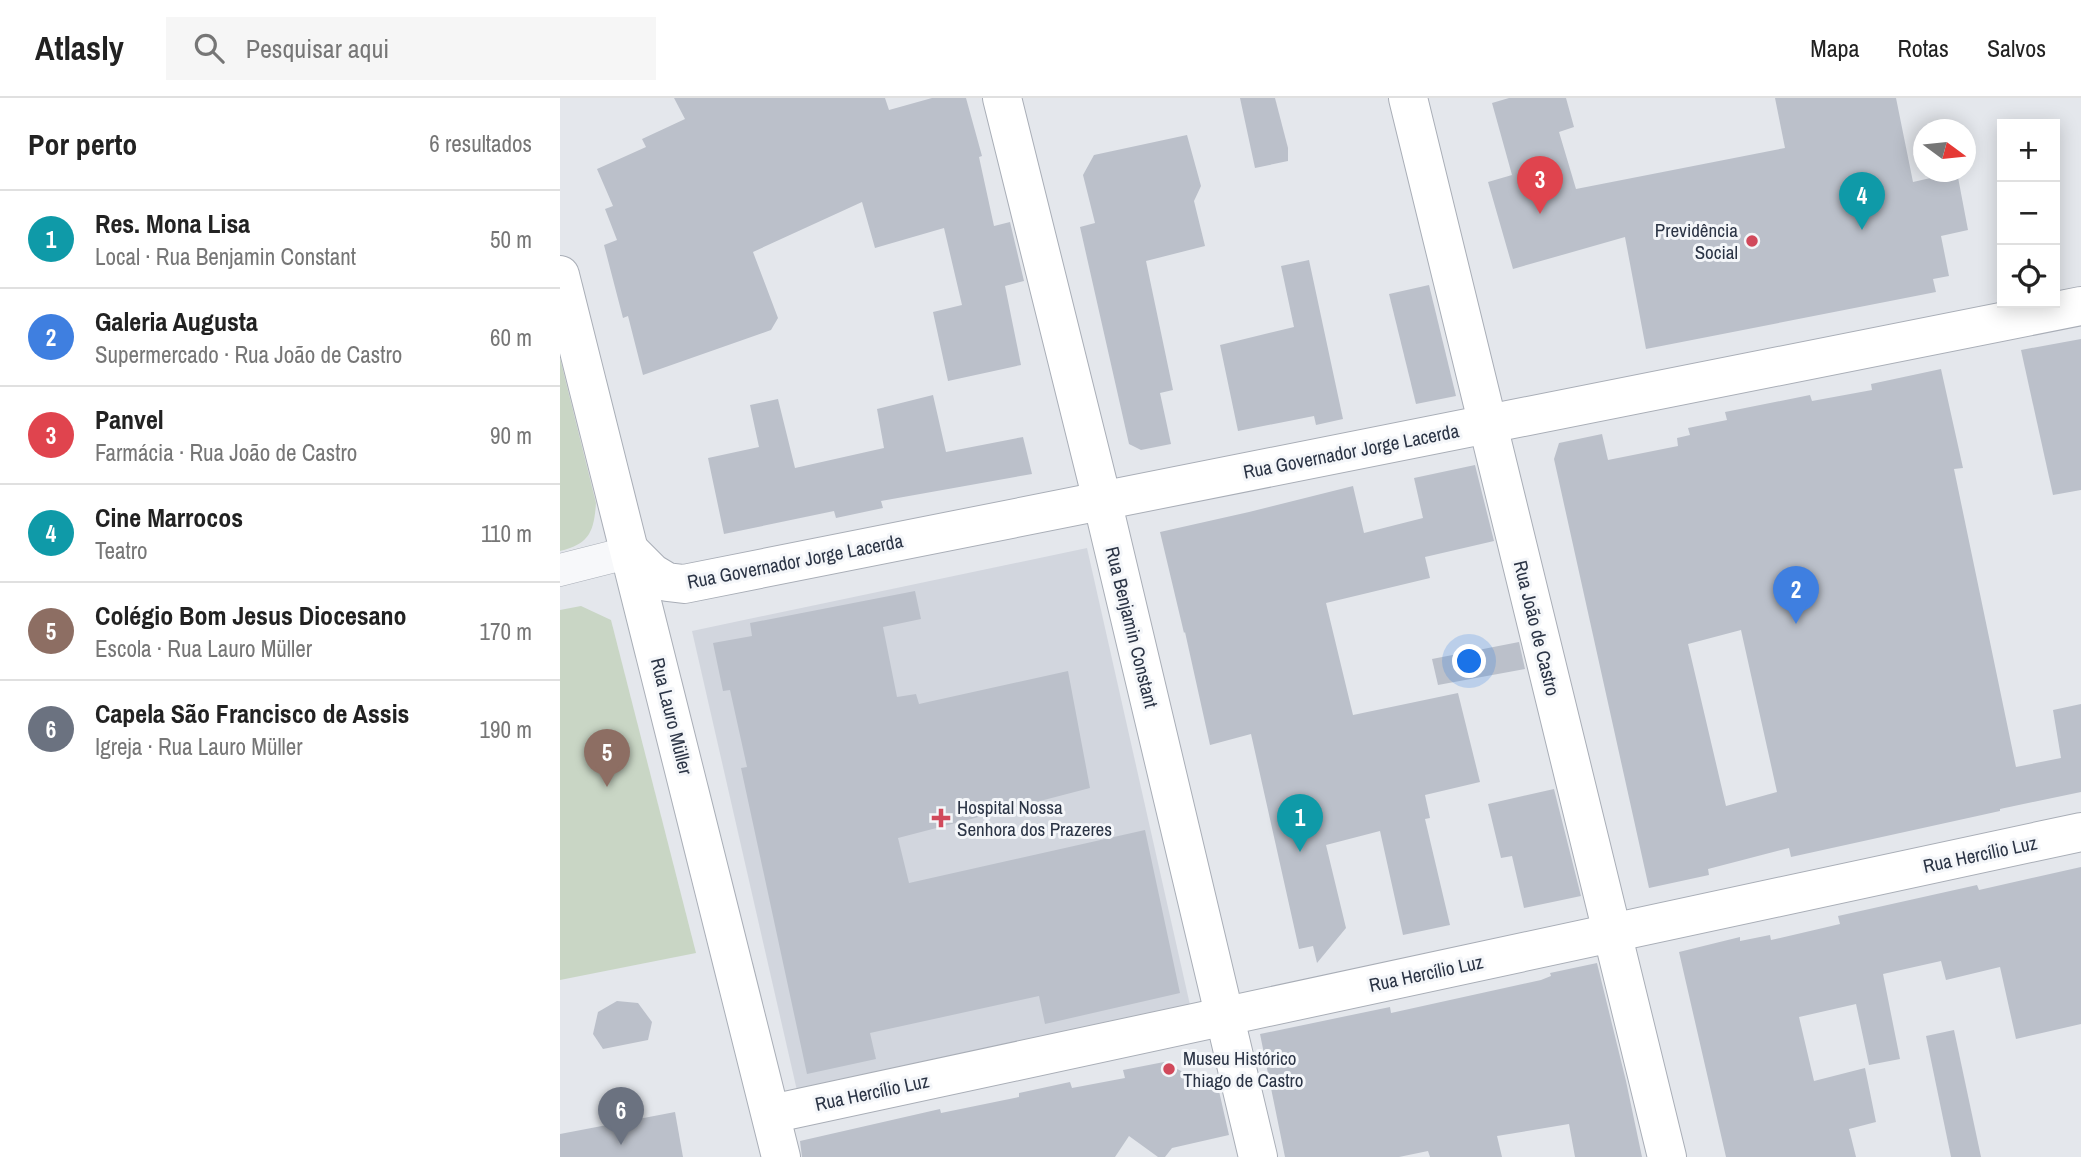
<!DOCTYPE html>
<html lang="pt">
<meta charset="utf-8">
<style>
body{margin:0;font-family:"Archivo Narrow",sans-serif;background:#f6f6f6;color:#222}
.controls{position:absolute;right:21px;top:21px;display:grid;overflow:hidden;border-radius:0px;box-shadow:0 4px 18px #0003}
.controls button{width:63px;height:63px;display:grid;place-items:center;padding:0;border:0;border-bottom:2px solid #e0e0e0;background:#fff;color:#222;font:35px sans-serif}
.compass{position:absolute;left:1353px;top:21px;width:63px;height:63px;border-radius:50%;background:#fff;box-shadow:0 4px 18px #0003;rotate:105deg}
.you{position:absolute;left:910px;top:564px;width:24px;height:24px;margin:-18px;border:5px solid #fff;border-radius:50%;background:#1a73e8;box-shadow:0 0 0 10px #1a73e833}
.badge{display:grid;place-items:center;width:46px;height:46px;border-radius:50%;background:#2563eb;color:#fff;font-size:23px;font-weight:700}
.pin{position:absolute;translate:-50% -58px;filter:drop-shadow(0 2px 4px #0008)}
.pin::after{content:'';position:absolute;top:37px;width:24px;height:21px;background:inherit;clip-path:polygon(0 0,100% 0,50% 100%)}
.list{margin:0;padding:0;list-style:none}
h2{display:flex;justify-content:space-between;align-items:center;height:91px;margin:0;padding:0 28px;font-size:30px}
h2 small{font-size:23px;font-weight:400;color:#767676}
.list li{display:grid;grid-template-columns:46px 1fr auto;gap:21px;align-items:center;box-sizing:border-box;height:98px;padding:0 28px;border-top:2px solid #e0e0e0}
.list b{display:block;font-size:26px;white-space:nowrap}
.list p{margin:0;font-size:23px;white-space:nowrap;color:#767676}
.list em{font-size:23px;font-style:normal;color:#767676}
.icon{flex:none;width:38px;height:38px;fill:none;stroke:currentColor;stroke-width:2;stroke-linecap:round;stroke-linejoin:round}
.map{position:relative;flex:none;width:1521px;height:1059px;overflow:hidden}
header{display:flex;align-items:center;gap:42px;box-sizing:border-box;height:98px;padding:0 35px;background:#fff;border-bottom:2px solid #e0e0e0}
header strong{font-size:33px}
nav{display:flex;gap:38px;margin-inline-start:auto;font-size:24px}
.search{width:490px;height:63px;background:#f6f6f6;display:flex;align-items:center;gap:18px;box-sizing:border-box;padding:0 24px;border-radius:0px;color:#767676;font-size:26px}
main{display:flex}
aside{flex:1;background:#fff}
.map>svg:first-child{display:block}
.built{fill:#d2d6de}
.green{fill:#c9d6c5}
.building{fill:#bbc0ca;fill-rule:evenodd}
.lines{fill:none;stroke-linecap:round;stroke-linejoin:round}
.street-casing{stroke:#a9aeb7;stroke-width:33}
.secondary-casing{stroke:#a9aeb7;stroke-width:40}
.street{stroke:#f7f8fa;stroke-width:32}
.secondary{stroke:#fff;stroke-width:38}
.poi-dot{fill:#d1495b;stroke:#f4f6f9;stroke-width:2.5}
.labels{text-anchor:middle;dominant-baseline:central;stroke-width:6;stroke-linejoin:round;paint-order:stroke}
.poi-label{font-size:19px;fill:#2b3445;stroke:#f4f6f9;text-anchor:start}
.street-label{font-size:19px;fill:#2b3445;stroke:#f4f6f9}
</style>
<header>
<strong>Atlasly</strong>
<div class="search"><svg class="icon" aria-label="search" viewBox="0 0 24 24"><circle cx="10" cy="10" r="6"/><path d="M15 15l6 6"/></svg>Pesquisar aqui</div>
<nav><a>Mapa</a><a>Rotas</a><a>Salvos</a></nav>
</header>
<main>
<aside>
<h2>Por perto<small>6 resultados</small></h2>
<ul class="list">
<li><span class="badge" style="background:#0f9aa8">1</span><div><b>Res. Mona Lisa</b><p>Local · Rua Benjamin Constant</p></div><em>50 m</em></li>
<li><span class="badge" style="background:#3f7fe0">2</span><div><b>Galeria Augusta</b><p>Supermercado · Rua João de Castro</p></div><em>60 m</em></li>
<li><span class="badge" style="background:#e0444e">3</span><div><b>Panvel</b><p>Farmácia · Rua João de Castro</p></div><em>90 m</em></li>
<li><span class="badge" style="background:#0f9aa8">4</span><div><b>Cine Marrocos</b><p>Teatro</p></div><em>110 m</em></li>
<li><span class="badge" style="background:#8d6e63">5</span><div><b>Colégio Bom Jesus Diocesano</b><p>Escola · Rua Lauro Müller</p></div><em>170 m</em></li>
<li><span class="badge" style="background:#6b7280">6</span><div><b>Capela São Francisco de Assis</b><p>Igreja · Rua Lauro Müller</p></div><em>190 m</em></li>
</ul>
</aside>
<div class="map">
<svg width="1521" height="1059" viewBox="0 0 1521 1059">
<rect width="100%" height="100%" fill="#e4e7ec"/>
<polygon class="built" points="527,450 630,907 238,997 132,533"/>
<g class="green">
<path d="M0,260L36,405C34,434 29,446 0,453Z"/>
<polygon points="21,508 51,522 136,855 0,882 0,512"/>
</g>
<g class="building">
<polygon points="114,0 325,0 329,12 372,0 406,0 422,58 419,59 434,128 450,124 464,183 445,188 461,267 388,283 373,214 402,207 384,130 315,150 302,104 193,154 218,220 211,232 83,277 68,218 63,220 44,147 57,142 45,111 53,108 37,71 86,49 82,41 125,21"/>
<polygon points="680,0 715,0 728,50 728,63 695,70"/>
<polygon points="949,0 1006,0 1014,29 999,34 1016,91 1225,50 1215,0 1336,0 1353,84 1397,74 1408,132 1381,138 1389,178 1373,181 1376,194 1086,251 1065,139 953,171 928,84 952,77 932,5"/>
<polygon points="627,37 641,88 634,103 645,148 586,163 613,292 600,295 611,346 581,352 569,346 520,129 535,125 523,77 534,57"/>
<polygon points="749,162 783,321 756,327 754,318 678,333 660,247 734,229 721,168"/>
<polygon points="869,187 896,298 856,306 829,196"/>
<polygon points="1521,241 1521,392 1493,397 1461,252"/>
<path d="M1381,271L1403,370L1394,371L1456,669L1501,660L1493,612L1521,606V694L1440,711V713L1231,759L1229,750L1148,771L1149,777L1089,790L994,361L999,345L1042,336L1048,362L1118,348L1117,340L1130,337L1128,330L1167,322L1165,314L1250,297L1252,303L1312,292L1311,286ZM1181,532L1217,694L1166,708L1128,546Z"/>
<polygon points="373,297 386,354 463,339 472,376 321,403 323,410 276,420 274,413 164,436 148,360 199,349 190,307 218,301 235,370 324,350 317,311"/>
<polygon points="915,367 934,443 865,459 870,480 766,505 793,617 898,595 920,684 865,697 870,720 865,721 890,827 843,837 820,733 766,747 786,830 757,865 753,848 739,851 691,636 650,647 625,534 624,535 600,434 689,414 793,388 804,435 863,420 854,380"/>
<polygon points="355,493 361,521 323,529 337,599 356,596 359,606 508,573 530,690 338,740 349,785 585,732 620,895 485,926 479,898 310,935 316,961 247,976 181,670 187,669 170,592 163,593 153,545 192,538 190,525"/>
<polygon points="959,544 965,571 878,587 872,561"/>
<polygon points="994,691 1021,798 964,810 952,758 941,760 928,706"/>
<polygon points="1521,769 1521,926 1456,941 1440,869 1386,882 1381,863 1323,876 1340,961 1309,967 1296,906 1239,919 1254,983 1305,970 1316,1024 1289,1031 1296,1059 1166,1059 1119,854 1180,839 1180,843 1210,837 1211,842 1280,826 1278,818 1417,787 1419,792"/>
<polygon points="1037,865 1066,983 1082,1059 1015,1059 1009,1026 937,1038 942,1059 870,1059 868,1053 839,1059 725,1059 700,936 830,909 831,915 981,882 991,878 990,875"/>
<polygon points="57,903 78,905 92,924 88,942 43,951 33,936 38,914"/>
<polygon points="1394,932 1421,1059 1391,1059 1366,938"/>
<polygon points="604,964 659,993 669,1037 612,1050 605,1059 598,1059 569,1038 555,1059 242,1059 240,1043 380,1011 381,1015 459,999 459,995 510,984 512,990 565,980 563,972"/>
<polygon points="115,1014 123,1059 0,1059 0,1036"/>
</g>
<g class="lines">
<g class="street-casing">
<polyline id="street" points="0,472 71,454"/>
</g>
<g class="secondary-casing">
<g id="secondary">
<polyline points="442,0 542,402 698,1059"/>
<polyline points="848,0 1107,1059"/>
<polyline points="0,177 221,1059"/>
<polyline points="71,454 92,475 107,484 124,486 1521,208"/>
<polyline points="211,1016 1521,734"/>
</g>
</g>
<use href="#street" class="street"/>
<use href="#secondary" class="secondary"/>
</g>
<g class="poi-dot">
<circle cx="1192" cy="143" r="7"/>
<path d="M377.5 709.5h7v7h7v7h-7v7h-7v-7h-7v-7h7z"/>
<circle cx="609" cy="971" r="7"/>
</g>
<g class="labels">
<g class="poi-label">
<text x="1178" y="132" text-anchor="end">Previdência<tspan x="1178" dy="22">Social</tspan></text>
<text x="397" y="709">Hospital Nossa<tspan x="397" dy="22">Senhora dos Prazeres</tspan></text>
<text x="623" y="960">Museu Histórico<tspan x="623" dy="22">Thiago de Castro</tspan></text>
</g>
<g class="street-label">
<text transform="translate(791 353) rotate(-11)">Rua Governador Jorge Lacerda</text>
<text transform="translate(235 463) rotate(-11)">Rua Governador Jorge Lacerda</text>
<text transform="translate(572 529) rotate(76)">Rua Benjamin Constant</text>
<text transform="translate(977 530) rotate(76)">Rua João de Castro</text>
<text transform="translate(112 618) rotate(76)">Rua Lauro Müller</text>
<text transform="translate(1420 756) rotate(-12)">Rua Hercílio Luz</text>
<text transform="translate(866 875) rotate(-12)">Rua Hercílio Luz</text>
<text transform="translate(312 994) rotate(-12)">Rua Hercílio Luz</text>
</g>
</g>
</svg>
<div class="controls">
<button>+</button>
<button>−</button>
<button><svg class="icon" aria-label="locate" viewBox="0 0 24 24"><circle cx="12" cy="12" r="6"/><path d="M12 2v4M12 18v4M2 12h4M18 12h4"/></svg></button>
</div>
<svg class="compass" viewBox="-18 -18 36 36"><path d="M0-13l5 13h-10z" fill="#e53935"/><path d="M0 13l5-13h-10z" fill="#767676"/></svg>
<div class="you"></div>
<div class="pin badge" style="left:740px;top:754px;background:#0f9aa8">1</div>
<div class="pin badge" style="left:1236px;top:526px;background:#3f7fe0">2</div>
<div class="pin badge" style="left:980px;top:116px;background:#e0444e">3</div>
<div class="pin badge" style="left:1302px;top:132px;background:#0f9aa8">4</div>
<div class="pin badge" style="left:47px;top:689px;background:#8d6e63">5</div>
<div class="pin badge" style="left:61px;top:1047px;background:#6b7280">6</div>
</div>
</main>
